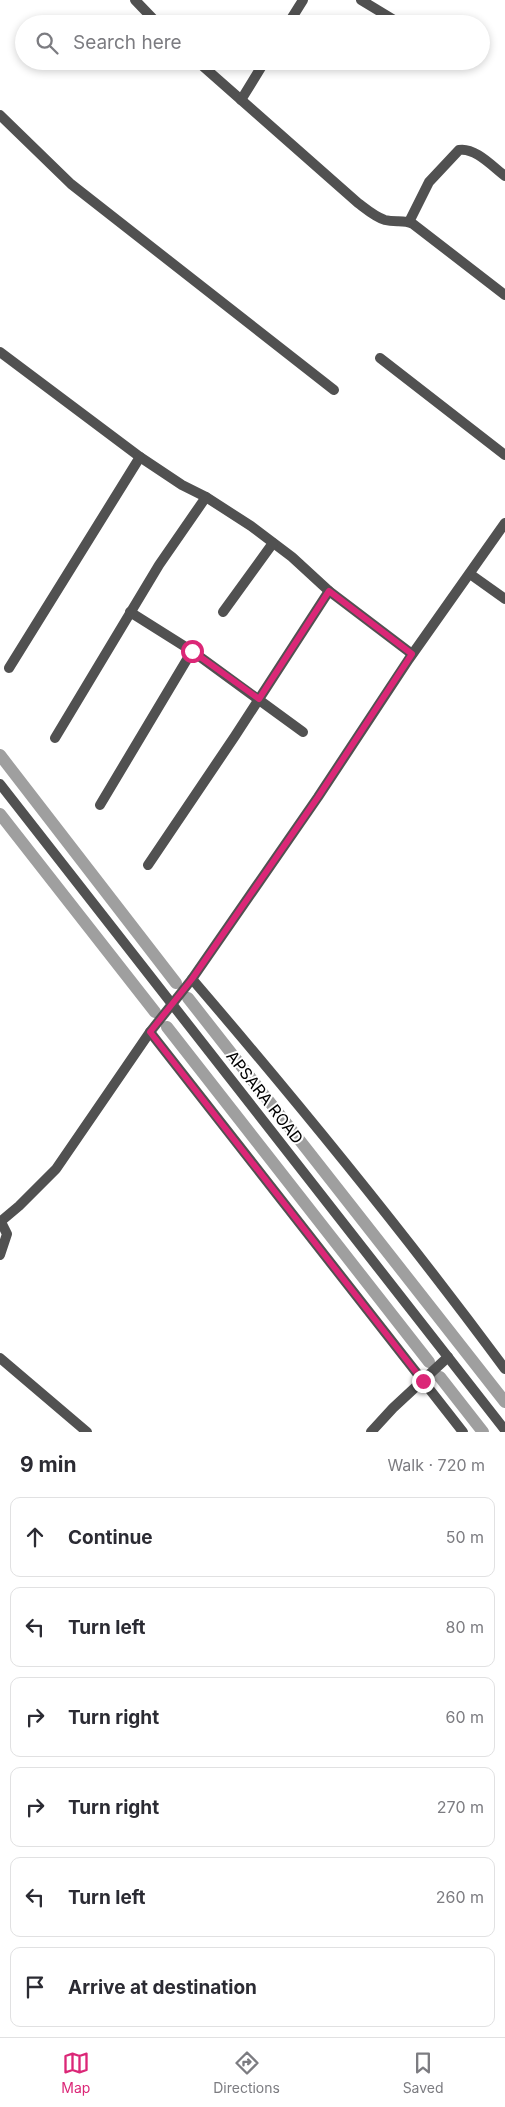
<!DOCTYPE html>
<meta charset="utf-8">
<style>
body{margin:0;font-family:Inter,sans-serif;background:#f2f2f3;color:#2b2b33}
.stop{position:absolute;width:15px;height:15px;margin:-11px;border:4px solid #db2777;border-radius:50%;background:#fff}
.stop.end{background:#db2777;border-color:#fff;box-shadow:0 1px 5px #0008}
.list{margin:0;padding:0;list-style:none}
h2{display:flex;justify-content:space-between;align-items:center;height:65px;margin:0;padding:0 20px;font-size:21px}
h2 small{font-size:16px;font-weight:400;color:#7c7c81}
.list li{display:grid;grid-template-columns:32px 1fr auto;gap:15px;align-items:center;box-sizing:border-box;height:80px;margin:0 10px 10px;padding:0 10px;border:1px solid #e1e1e2;border-radius:10px}
.list b{display:block;font-size:19px;white-space:nowrap}
.list em{font-size:16px;font-style:normal;color:#7c7c81}
.icon{flex:none;width:28px;height:28px;fill:none;stroke:currentColor;stroke-width:2;stroke-linecap:round;stroke-linejoin:round}
.map{position:relative;flex:none;width:505px;height:1432px;overflow:hidden}
.search{position:absolute;background:#fff;box-shadow:0 2px 8px #0003;left:15px;right:15px;top:15px;height:55px;display:flex;align-items:center;gap:12px;box-sizing:border-box;padding:0 18px;border-radius:28px;color:#7c7c81;font-size:19px}
.sheet{height:605px;background:#fff}
nav{display:flex;justify-content:space-around;align-items:center;box-sizing:border-box;height:70px;border-top:1px solid #e1e1e2;background:#fff;font-size:14px;color:#7c7c81}
nav a{display:grid;justify-items:center;gap:2px}
nav .on{color:#db2777}
.map>svg:first-child{display:block}
.lines{fill:none;stroke-linecap:round;stroke-linejoin:round}
.canal{stroke:#9f9f9f;stroke-width:12}
.minor{stroke:#515151;stroke-width:10}
.tertiary{stroke:#515151;stroke-width:10}
.route{stroke:#db2777;stroke-width:6}
.labels{text-anchor:middle;dominant-baseline:central;stroke-width:4;stroke-linejoin:round;paint-order:stroke}
.street-label{font-size:16px;fill:#000;stroke:#fff}
</style>
<div class="map">
<svg width="505" height="1432" viewBox="0 0 505 1432">
<rect width="100%" height="100%" fill="#fff"/>
<g class="lines">
<g class="canal">
<polyline points="0,755 176,983"/>
<polyline points="0,814 155,1012"/>
<polyline points="188,998 505,1402"/>
<polyline points="167,1027 429,1362"/>
<polyline points="440,1377 483,1432"/>
</g>
<g class="minor">
<polyline points="135,0 158,24"/>
<polyline points="361,0 399,23"/>
<polyline points="288,24 303,0"/>
<path d="M197,61L358,203C366,209 375,217 385,220C396,223 403,219 413,224L505,295"/>
<polyline points="241,100 265,61"/>
<polyline points="0,115 71,184 334,390"/>
<path d="M409,222L429,182L459,150C475,147 493,167 505,176"/>
<polyline points="0,352 140,457 182,485 206,497 251,526 292,557 329,591 412,654"/>
<polyline points="380,358 505,455"/>
<polyline points="470,574 505,599"/>
<polyline points="130,612 192,651 303,732"/>
<polyline points="223,612 273,543"/>
<polyline points="9,668 140,457"/>
<polyline points="55,738 159,565 206,497"/>
<polyline points="100,805 192,651"/>
<polyline points="148,865 235,736 329,591"/>
<path d="M192,979C301,1106 406,1235 505,1369"/>
<polyline points="150,1032 463,1432"/>
<polyline points="0,1222 19,1206 56,1169 150,1032 192,979 318,797 409,659 505,523"/>
<polyline points="0,1255 7,1234 1,1222"/>
<polyline points="0,1358 87,1432"/>
<polyline points="371,1432 393,1408 448,1357"/>
</g>
<polyline class="tertiary" points="0,784 505,1430"/>
</g>
<g class="lines">
<polyline class="route" points="192,651 259,699 329,591 412,654 318,797 192,979 150,1032 423,1381"/>
</g>
<g class="labels">
<g class="street-label">
<text transform="translate(265 1097) rotate(52)">APSARA ROAD</text>
</g>
</g>
</svg>
<div class="stop" style="left:192px;top:651px"></div>
<div class="stop end" style="left:423px;top:1381px"></div>
<div class="search"><svg class="icon" aria-label="search" viewBox="0 0 24 24"><circle cx="10" cy="10" r="6"/><path d="M15 15l6 6"/></svg>Search here</div>
</div>
<section class="sheet">
<h2>9 min<small>Walk · 720 m</small></h2>
<ul class="list">
<li><svg class="icon" aria-label="ahead" viewBox="0 0 24 24"><path d="M12 20V5M6 11l6-6 6 6"/></svg><div><b>Continue</b></div><em>50 m</em></li>
<li><svg class="icon" aria-label="left" viewBox="0 0 24 24"><path d="M17 20v-9H6M10 6l-5 5 5 5"/></svg><div><b>Turn left</b></div><em>80 m</em></li>
<li><svg class="icon" aria-label="right" viewBox="0 0 24 24"><path d="M7 20v-9h11M14 6l5 5-5 5"/></svg><div><b>Turn right</b></div><em>60 m</em></li>
<li><svg class="icon" aria-label="right" viewBox="0 0 24 24"><path d="M7 20v-9h11M14 6l5 5-5 5"/></svg><div><b>Turn right</b></div><em>270 m</em></li>
<li><svg class="icon" aria-label="left" viewBox="0 0 24 24"><path d="M17 20v-9H6M10 6l-5 5 5 5"/></svg><div><b>Turn left</b></div><em>260 m</em></li>
<li><svg class="icon" aria-label="arrive" viewBox="0 0 24 24"><path d="M6 21V4h12l-3 4 3 4H6"/></svg><div><b>Arrive at destination</b></div></li>
</ul>
</section>
<nav>
<a class="on"><svg class="icon" aria-label="map" viewBox="0 0 24 24"><path d="M3 6l6-2 6 2 6-2v14l-6 2-6-2-6 2zM9 4v14M15 6v14"/></svg>Map</a>
<a><svg class="icon" aria-label="directions" viewBox="0 0 24 24"><path d="M12 3l9 9-9 9-9-9zM9 14v-3h6M13 9l2 2-2 2"/></svg>Directions</a>
<a><svg class="icon" aria-label="saved" viewBox="0 0 24 24"><path d="M7 4h10v16l-5-4-5 4z"/></svg>Saved</a>
</nav>
